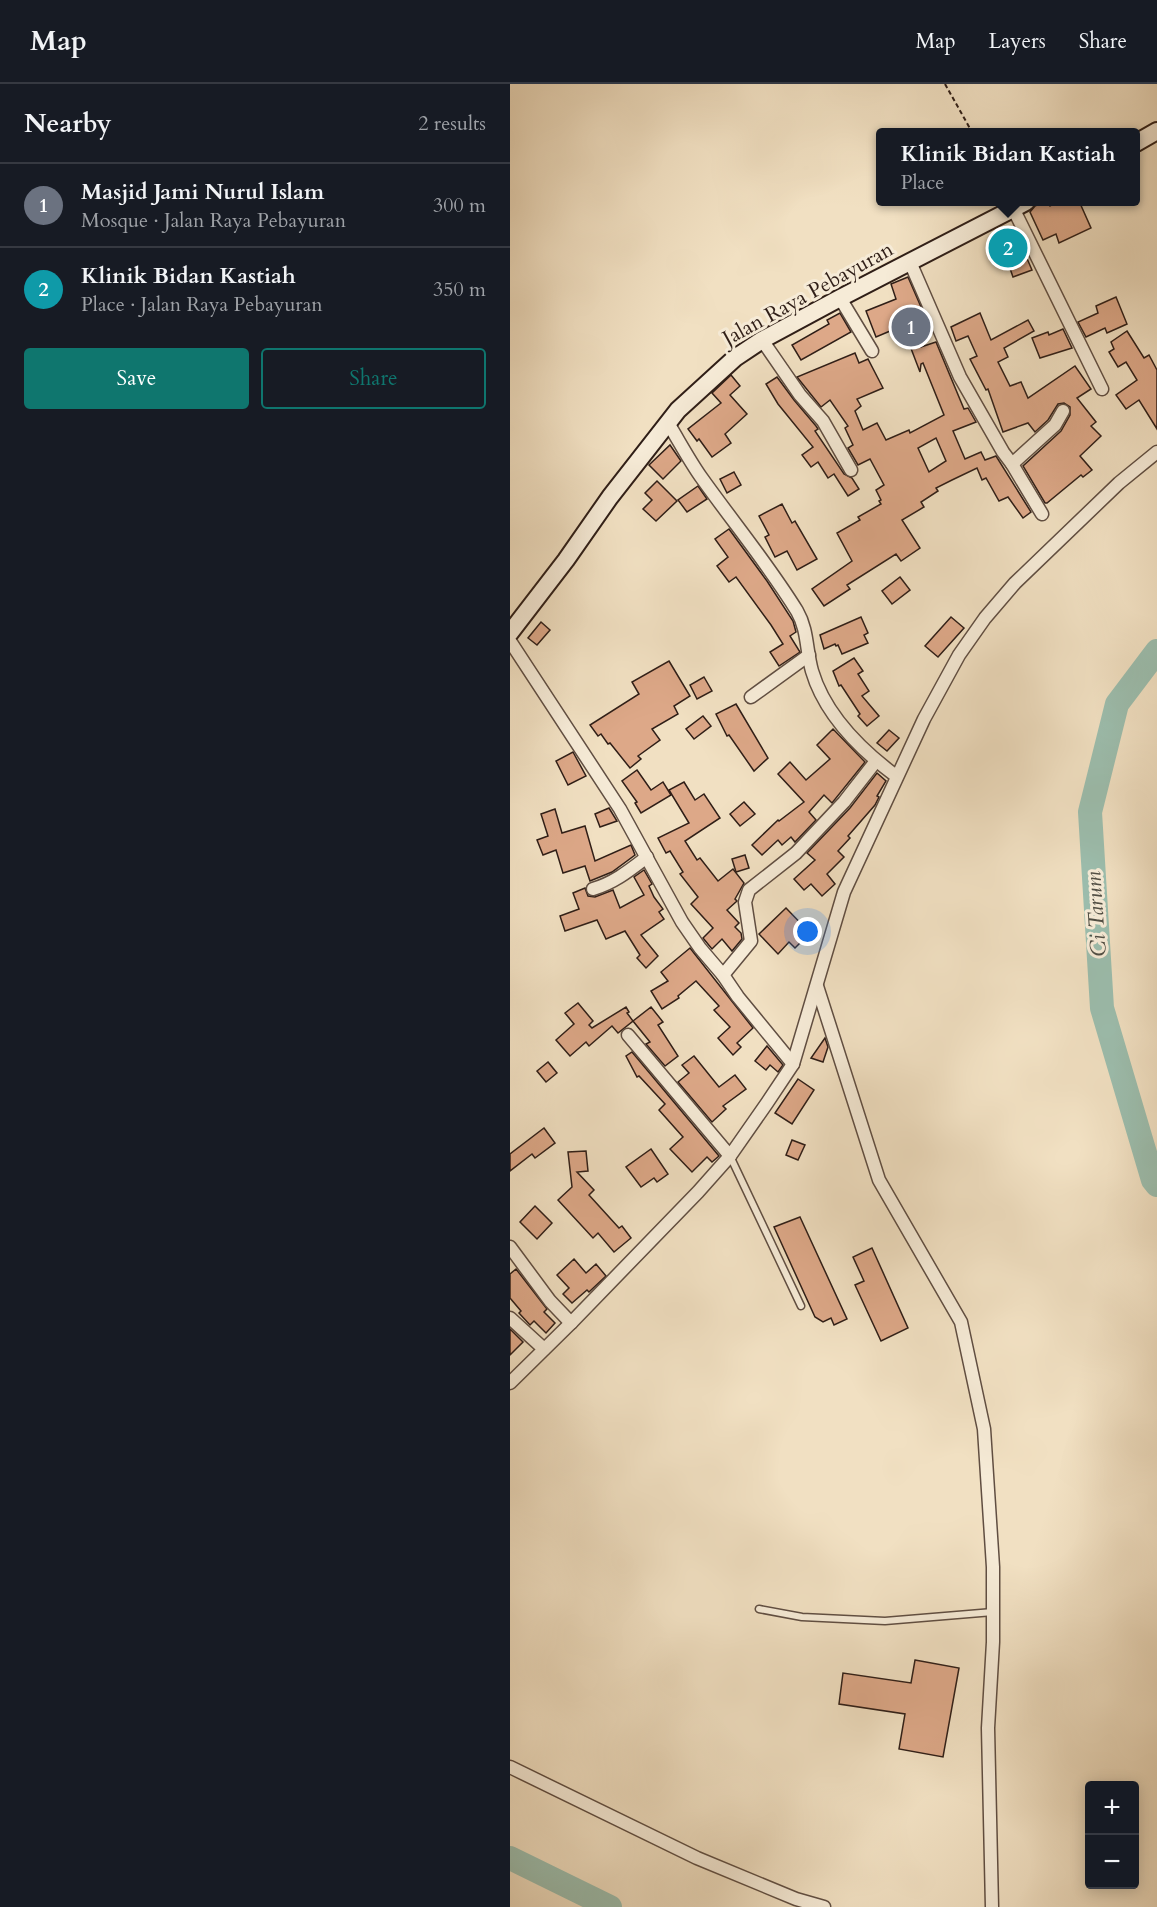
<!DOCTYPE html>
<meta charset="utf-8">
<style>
body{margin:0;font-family:Cardo,serif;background:#20242c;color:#f1f3f6}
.controls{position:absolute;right:18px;bottom:18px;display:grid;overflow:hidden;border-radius:6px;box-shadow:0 3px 15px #0003}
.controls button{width:54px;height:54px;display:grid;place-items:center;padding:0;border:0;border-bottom:2px solid #363941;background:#171b24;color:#f1f3f6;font:30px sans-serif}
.you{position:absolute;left:298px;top:848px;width:21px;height:21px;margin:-15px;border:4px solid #fff;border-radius:50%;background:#1a73e8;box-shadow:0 0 0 9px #1a73e833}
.badge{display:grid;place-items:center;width:39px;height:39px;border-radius:50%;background:#0f766e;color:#fff;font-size:20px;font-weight:700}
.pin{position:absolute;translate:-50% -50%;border:3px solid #fff;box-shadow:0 2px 6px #0006}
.popup{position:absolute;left:366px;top:44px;width:264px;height:78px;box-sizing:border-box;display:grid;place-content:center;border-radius:6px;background:#171b24;filter:drop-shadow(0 2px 4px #0005);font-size:20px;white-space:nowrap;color:#9ea1a6}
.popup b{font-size:22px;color:#f1f3f6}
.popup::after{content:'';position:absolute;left:50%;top:100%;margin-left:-12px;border:12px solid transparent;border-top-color:#171b24}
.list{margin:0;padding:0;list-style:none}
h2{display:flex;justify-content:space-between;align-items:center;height:78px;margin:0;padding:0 24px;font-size:26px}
h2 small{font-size:20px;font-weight:400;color:#9ea1a6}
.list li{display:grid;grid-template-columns:39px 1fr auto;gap:18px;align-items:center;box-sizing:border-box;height:84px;padding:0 24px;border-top:2px solid #363941}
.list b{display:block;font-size:22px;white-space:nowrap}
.list p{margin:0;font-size:20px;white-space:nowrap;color:#9ea1a6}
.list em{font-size:20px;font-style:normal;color:#9ea1a6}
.actions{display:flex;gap:12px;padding:18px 24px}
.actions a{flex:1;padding:14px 0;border:2px solid #0f766e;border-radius:6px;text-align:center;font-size:21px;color:#0f766e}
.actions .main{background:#0f766e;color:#fff}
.map{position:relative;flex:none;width:647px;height:1823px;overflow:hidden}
header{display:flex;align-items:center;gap:36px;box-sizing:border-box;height:84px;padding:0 30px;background:#171b24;border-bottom:2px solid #363941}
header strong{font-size:28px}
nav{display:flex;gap:33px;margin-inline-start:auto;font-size:21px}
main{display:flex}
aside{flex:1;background:#171b24}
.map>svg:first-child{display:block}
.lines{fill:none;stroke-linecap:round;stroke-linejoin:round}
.river{stroke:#9cbeae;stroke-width:24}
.building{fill:#dda888;stroke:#2f1e17;stroke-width:1.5;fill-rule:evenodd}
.lane-casing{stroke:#604e42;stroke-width:9}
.street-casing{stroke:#604e42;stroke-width:15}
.secondary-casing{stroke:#2f1e17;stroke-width:20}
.path{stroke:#2f1e17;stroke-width:2;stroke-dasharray:4.5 3;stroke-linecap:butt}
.lane{stroke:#f6ebd7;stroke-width:6}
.street{stroke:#f6ebd7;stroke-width:12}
.secondary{stroke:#f6ebd7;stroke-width:16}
.labels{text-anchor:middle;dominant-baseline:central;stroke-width:6;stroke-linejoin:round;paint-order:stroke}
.street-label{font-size:21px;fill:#2f1e17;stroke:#f6ebd7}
.water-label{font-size:22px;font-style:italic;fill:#504e44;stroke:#f6ebd7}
</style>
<header>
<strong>Map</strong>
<nav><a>Map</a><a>Layers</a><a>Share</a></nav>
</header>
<main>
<aside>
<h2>Nearby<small>2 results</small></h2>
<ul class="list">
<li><span class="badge" style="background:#6b7280">1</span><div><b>Masjid Jami Nurul Islam</b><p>Mosque · Jalan Raya Pebayuran</p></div><em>300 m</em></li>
<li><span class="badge" style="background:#0f9aa8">2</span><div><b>Klinik Bidan Kastiah</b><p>Place · Jalan Raya Pebayuran</p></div><em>350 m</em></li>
</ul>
<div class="actions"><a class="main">Save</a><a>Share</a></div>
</aside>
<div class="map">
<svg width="647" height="1823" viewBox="0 0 647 1823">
<rect width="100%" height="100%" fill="#f1e0c2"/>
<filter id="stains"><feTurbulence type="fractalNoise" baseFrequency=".00333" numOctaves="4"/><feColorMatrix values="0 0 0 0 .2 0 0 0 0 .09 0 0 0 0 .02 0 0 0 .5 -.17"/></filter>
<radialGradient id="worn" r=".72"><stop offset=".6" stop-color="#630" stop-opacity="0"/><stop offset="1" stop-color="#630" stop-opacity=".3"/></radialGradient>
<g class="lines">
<g class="river">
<polyline points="647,567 607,620 580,728 592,924 643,1096 647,1101"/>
<polyline points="0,1774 100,1823"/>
</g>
</g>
<g class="building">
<polygon points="535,117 538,117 540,122 549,117 569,117 581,144 549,159 546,150 533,156 520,128 525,122"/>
<polygon points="505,147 522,186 503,193 496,173 485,177 478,156"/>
<path d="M398,193L411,223V263L426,258L454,325L458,324L466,338L443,347L455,375L471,368L475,376L486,372L521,428L513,434L498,413L489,417L476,394L472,396L467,384L442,396L426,404L428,407L411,418L414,423L392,436L410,464L391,477L386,470L337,501L340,505L314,522L302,505L342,477L327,449L350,436L348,433L371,420L369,417L371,416L366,406L374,401L360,375L348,381L338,364L343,361L335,344L338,342L320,316L311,323L287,293L345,269L349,279L358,275L373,304L347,315L351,322L345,327L353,346L367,339L376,356L399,346L400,349L434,331L413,279L411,280L410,288L397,254H392V242L366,253L356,227L386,215L381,200ZM426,354L436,377L419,388L408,364Z"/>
<polygon points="606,213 617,240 597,249 595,244 576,253 568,238 588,229 586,222"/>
<polygon points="330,229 341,248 291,276 282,261 319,240 317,236"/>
<polygon points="470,229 481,256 518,236 524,247 494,264 498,273 488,278 500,302 511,298 518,314 565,282 581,305 567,314 586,338 581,342 591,352 570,372 582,386 573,393 571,391 537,419 535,419 513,382 551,347 560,331 560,323 554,319 548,320 538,336 525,348 518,339 493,348 478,305 476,306 460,275 467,272 458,252 446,257 441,243"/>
<polygon points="553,245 562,264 530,274 522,254 538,248 539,251"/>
<polygon points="617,247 634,274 639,271 647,286 647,345 629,316 616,325 606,311 627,296 616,278 608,283 599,268 604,265 601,258"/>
<polygon points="221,291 230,302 220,311 237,330 215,350 221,359 202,373 189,355 187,357 178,345 211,319 202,309"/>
<polygon points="267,293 284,316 306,342 308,345 305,347 334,390 342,394 349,405 338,412 324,390 318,394 308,378 301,383 292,371 303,363 268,320 256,300"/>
<polygon points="160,361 171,377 153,395 139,381"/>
<polygon points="224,388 231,401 217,409 210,395"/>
<polygon points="147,397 167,417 146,437 133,425 142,416 135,409"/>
<polygon points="188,402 197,415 177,428 168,416"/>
<polygon points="272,420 282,439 285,437 307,475 287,486 277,467 265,473 255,453 259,451 249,432"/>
<polygon points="219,445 257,497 283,537 286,548 280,552 290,568 269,582 260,568 273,560 261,541 226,493 219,498 207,482 218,473 205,455"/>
<polygon points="390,493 400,506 382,520 372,507"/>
<polygon points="351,533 358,549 354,551 358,559 332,570 328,561 326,562 325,560 314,565 310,551"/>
<polygon points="441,533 454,544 428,573 415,562"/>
<polygon points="31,538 40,546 27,561 18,554"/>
<polygon points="344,574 353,587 348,590 359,607 352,612 369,632 357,642 348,632 350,630 331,601 329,602 323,587"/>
<polygon points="159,577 180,612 164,622 168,630 142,645 150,656 128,672 131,675 120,684 100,659 98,660 91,650 88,652 80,641 129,610 122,598"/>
<polygon points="194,593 202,607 187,615 180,601"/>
<polygon points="226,620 258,674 244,687 219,651 217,652 206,630"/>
<polygon points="193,632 201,642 184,655 176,645"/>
<polygon points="323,645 355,678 322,719 314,711 299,728 306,736 285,758 281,753 272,761 268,756 252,771 242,761 268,736 269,737 294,718 268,690 280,678 296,696 320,675 307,661"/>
<polygon points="379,646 389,654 377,667 367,659"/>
<polygon points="63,668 76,692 58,701 46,677"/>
<polygon points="127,686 141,706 153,698 161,711 131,729 125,719 127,718 112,697"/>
<polygon points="367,689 376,697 367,712 369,713 365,721 338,752 340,754 328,767 334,773 317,790 325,800 312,812 301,800 294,806 284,795 305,776 297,769 340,724"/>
<polygon points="174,698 185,716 194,710 210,734 175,757 187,776 190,774 208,797 223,785 234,799 225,815 227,817 217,826 229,839 225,843 231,849 232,855 222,867 212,855 202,865 193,854 203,844 181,820 188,813 170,790 173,788 160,767 156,769 148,754 179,739 159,706"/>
<polygon points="234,718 245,730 230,742 220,730"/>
<polygon points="99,724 107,737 90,743 85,730"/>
<polygon points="45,725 52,749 75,742 85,777 121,761 125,771 102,788 80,797 75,782 53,789 46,766 33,771 27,756 38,752 31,730"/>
<polygon points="235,771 239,784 226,788 222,775"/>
<polygon points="134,786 142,800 139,802 144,813 153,825 149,828 154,835 131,851 148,872 136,884 127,874 130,871 115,847 96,855 87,836 55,847 50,832 69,825 63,809 75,804 78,812 85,813 103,806 110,824 134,811 124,793"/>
<polygon points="276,824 300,849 285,864 279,858 268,870 249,850"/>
<polygon points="180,864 243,944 227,959 231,963 223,971 208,954 220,943 204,926 209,922 186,897 168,912 169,914 152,925 141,907 158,897 151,888"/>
<polygon points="68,919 83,937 79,941 82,944 116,923 119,928 117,929 123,937 108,949 102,942 79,962 76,958 60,972 46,956 64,940 55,929"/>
<polygon points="141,923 153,938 148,941 168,972 155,982 136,960 140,958 123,937"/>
<polygon points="315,954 318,963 313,978 301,974"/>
<polygon points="257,962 273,981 268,988 260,981 256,986 245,977"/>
<polygon points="122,968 209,1072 202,1078 197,1073 182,1088 160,1065 173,1053 149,1026 155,1020 129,992 127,993 116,972"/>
<polygon points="184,972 209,1003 225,991 236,1005 213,1022 216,1025 202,1038 168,998 179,989 172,981"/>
<polygon points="38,978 47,989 36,998 27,987"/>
<polygon points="288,995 304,1006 282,1040 265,1029"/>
<polygon points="34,1044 45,1059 25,1074 22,1070 0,1087 0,1070"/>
<polygon points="282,1056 295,1061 288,1076 276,1071"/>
<polygon points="141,1065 158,1090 147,1098 144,1094 131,1103 116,1083"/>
<polygon points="76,1067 78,1087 67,1088 84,1106 79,1111 109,1144 112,1142 121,1154 104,1168 88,1149 83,1154 48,1116 62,1103 58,1068"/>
<polygon points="25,1122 42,1139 27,1155 10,1138"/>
<polygon points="290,1133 337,1235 324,1241 321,1234 313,1238 305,1233 264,1143"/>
<polygon points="362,1164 398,1244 371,1257 345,1201 354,1197 343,1173"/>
<polygon points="64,1175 76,1189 86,1180 96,1192 79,1208 77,1206 62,1219 53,1210 59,1204 47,1191"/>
<polygon points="6,1185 37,1225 34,1228 45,1239 36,1249 24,1237 20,1241 9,1229 11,1227 0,1214 0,1190"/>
<polygon points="0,1245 13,1258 0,1271"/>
<polygon points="405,1576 449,1584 433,1673 389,1665 395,1630 329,1620 333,1589 401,1599"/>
</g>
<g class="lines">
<g class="lane-casing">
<g id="lane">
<polyline points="220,1072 291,1222"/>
<polyline points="249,1525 292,1533 375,1537 483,1528"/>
</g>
</g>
<g class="street-casing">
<g id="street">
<polyline points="503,124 592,305"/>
<polyline points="400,178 450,293 493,368 502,380 532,430"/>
<polyline points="330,214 362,267"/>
<polyline points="252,256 290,311 313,337 341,386"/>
<path d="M158,339C169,357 179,376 191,393C223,438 258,480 287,527C298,546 296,566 302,587C315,631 351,666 386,692"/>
<polyline points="502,380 545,341 553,327"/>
<polyline points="0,557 110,725 172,838 190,864 213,891 228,913 283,980"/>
<polyline points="241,613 299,571"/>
<path d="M83,805C104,799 120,786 137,773"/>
<polyline points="213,891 241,857 235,818 239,806 286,769 334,718 366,677"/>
<polyline points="307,902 369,1096 451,1238 474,1345 483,1483 483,1558 478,1644 482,1823"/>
<polyline points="118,951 220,1072"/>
<polyline points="0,1163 40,1217 61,1239"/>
<polyline points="0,1234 34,1265"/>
<polyline points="0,1299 61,1239 188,1108 220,1072 257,1019 283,980 334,808 414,635 449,571 475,534 505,499 609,399 647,368"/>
<polyline points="0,1683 187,1774 286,1815 314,1823"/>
</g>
</g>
<g class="secondary-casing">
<g id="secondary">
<polyline points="626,59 647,47"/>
<polyline points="0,549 56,476 100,413 168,326 225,274 252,256 330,214 516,118"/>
</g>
</g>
<polyline class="path" points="435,0 462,48"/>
<use href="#lane" class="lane"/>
<use href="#street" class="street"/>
<use href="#secondary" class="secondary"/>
</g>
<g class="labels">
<g class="street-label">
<text transform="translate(298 210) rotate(-29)">Jalan Raya Pebayuran</text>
</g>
<g class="water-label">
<text transform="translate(586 830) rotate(-94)">Ci Tarum</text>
</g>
</g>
<rect width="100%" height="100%" filter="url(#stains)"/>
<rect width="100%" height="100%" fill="url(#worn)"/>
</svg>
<div class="controls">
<button>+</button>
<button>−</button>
</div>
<div class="you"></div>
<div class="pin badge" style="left:401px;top:243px;background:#6b7280">1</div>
<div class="pin badge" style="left:498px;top:164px;background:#0f9aa8">2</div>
<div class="popup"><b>Klinik Bidan Kastiah</b>Place</div>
</div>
</main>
